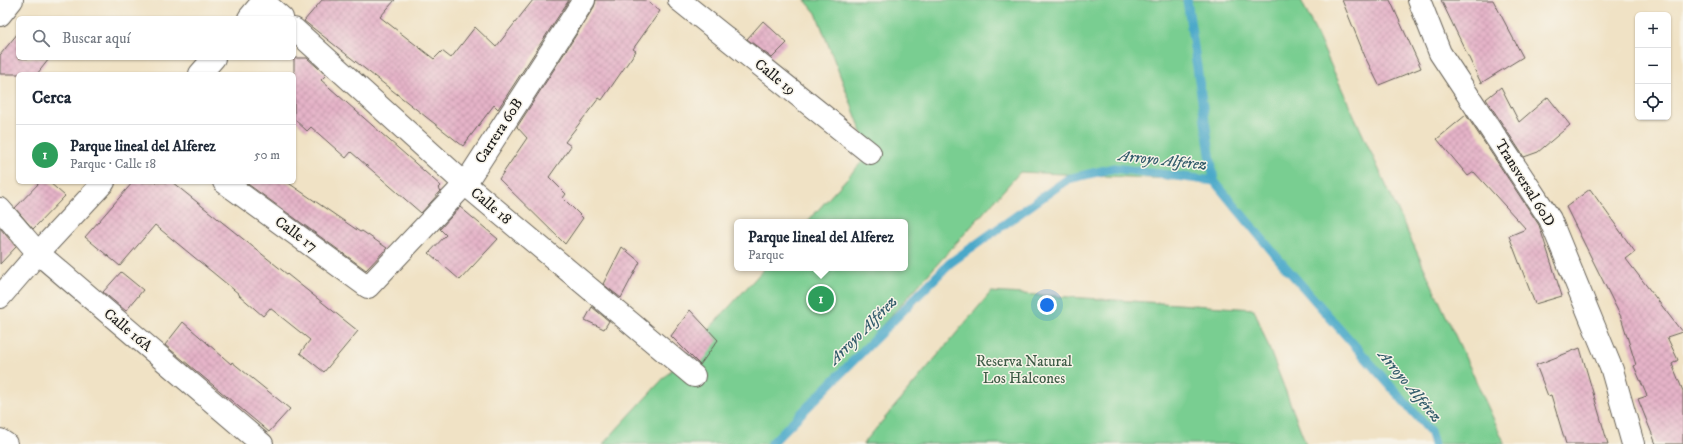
<!DOCTYPE html>
<html lang="es">
<meta charset="utf-8">
<style>
body{margin:0;font-family:"IM FELL DW Pica",serif;background:#f6f6f7;color:#1f2937}
.controls{position:absolute;right:12px;top:12px;display:grid;overflow:hidden;border-radius:6px;box-shadow:0 1px 3px #0004}
.controls button{width:36px;height:36px;display:grid;place-items:center;padding:0;border:0;border-bottom:1px solid #e0e1e3;background:#fff;color:#1f2937;font:20px sans-serif}
.you{position:absolute;left:1047px;top:305px;width:14px;height:14px;margin:-10px;border:3px solid #fff;border-radius:50%;background:#1a73e8;box-shadow:0 0 0 6px #1a73e833}
.badge{display:grid;place-items:center;width:26px;height:26px;border-radius:50%;background:#1f6fb2;color:#fff;font-size:13px;font-weight:700}
.pin{position:absolute;translate:-50% -50%;border:2px solid #fff;box-shadow:0 1px 4px #0006}
.popup{position:absolute;left:734px;top:219px;width:174px;height:52px;box-sizing:border-box;display:grid;place-content:center;border-radius:6px;background:#fff;filter:drop-shadow(0 1px 3px #0005);font-size:13px;white-space:nowrap;color:#747a83}
.popup b{font-size:15px;color:#1f2937}
.popup::after{content:'';position:absolute;left:50%;top:100%;margin-left:-8px;border:8px solid transparent;border-top-color:#fff}
.list{margin:0;padding:0;list-style:none}
h2{display:flex;justify-content:space-between;align-items:center;height:52px;margin:0;padding:0 16px;font-size:17px}
h2 small{font-size:13px;font-weight:400;color:#747a83}
.list li{display:grid;grid-template-columns:26px 1fr auto;gap:12px;align-items:center;box-sizing:border-box;height:60px;padding:0 16px;border-top:1px solid #e0e1e3}
.list b{display:block;font-size:15px;white-space:nowrap}
.list p{margin:0;font-size:13px;white-space:nowrap;color:#747a83}
.list em{font-size:13px;font-style:normal;color:#747a83}
.icon{flex:none;width:22px;height:22px;fill:none;stroke:currentColor;stroke-width:2;stroke-linecap:round;stroke-linejoin:round}
.map{position:relative;flex:none;width:1683px;height:444px;overflow:hidden}
.search{position:absolute;background:#fff;box-shadow:0 1px 3px #0004;left:16px;top:16px;width:280px;height:44px;display:flex;align-items:center;gap:10px;box-sizing:border-box;padding:0 14px;border-radius:6px;color:#747a83;font-size:15px}
.panel{position:absolute;background:#fff;box-shadow:0 1px 3px #0004;left:16px;top:72px;width:280px;height:112px;border-radius:6px}
.map>svg:first-child{display:block}
.green{fill:#79ce91;stroke:#4a7556}
.lines{fill:none;stroke-linecap:round;stroke-linejoin:round}
.stream{stroke:#4aa8c9;stroke-width:9}
.building{fill:url(#building-cross-hatch)}
.minor-casing{stroke:#666157;stroke-width:24}
.tertiary-casing{stroke:#666157;stroke-width:24}
.minor{stroke:#fff;stroke-width:22}
.tertiary{stroke:#fff;stroke-width:22}
.labels{text-anchor:middle;dominant-baseline:central;stroke-width:3;stroke-linejoin:round;paint-order:stroke}
.street-label{font-size:15px;fill:#1c1c1c;stroke:#f7f3e8}
.park-label{font-size:15px;fill:#3d5a45;stroke:#f7f3e8}
.water-label{font-size:16px;font-style:italic;fill:#315b6a;stroke:#f7f3e8}
</style>
<div class="map">
<svg width="1683" height="444" viewBox="0 0 1683 444">
<defs>
<pattern id="building-cross-hatch" width="8" height="8" patternUnits="userSpaceOnUse"><rect width="8" height="8" fill="#e5b3c8"/><path d="M0 0l8 8M0 8l8-8" fill="none" stroke="#c499ab"/></pattern>
</defs>
<rect width="100%" height="100%" fill="#f7f3e8"/>
<filter id="ink" filterUnits="userSpaceOnUse"><feTurbulence type="fractalNoise" baseFrequency=".025" numOctaves="2"/><feDisplacementMap in="SourceGraphic" scale="8" xChannelSelector="R" yChannelSelector="G"/><feConvolveMatrix kernelMatrix="1 2 1 2 8 2 1 2 1" color-interpolation-filters="sRGB"/></filter>
<filter id="wash" filterUnits="userSpaceOnUse"><feTurbulence type="fractalNoise" baseFrequency=".012" numOctaves="4" result="noise"/><feDisplacementMap in="SourceGraphic" scale="16" xChannelSelector="R" yChannelSelector="G"/><feGaussianBlur stdDeviation="0.9" result="paint"/><feColorMatrix in="noise" values="0 0 0 0 0 0 0 0 0 0 0 0 0 0 0 0 0 1.4 0 .05"/><feComposite in="paint" operator="in"/></filter>
<g filter="url(#wash)">
<rect width="100%" height="100%" fill="#f0e2c5"/>
<g class="green">
<polygon points="805,0 1301,0 1505,444 1434,444 1430,431 1214,181 1020,172 776,444 603,444 765,268 905,268 905,222 807,222 870,153 816,13"/>
<polygon points="991,292 1254,309 1306,444 863,444"/>
</g>
<g class="lines">
<g class="stream">
<polyline points="1187,0 1214,181"/>
<polyline points="771,444 950,263 1068,179 1114,168 1214,181 1281,262 1430,431 1434,444"/>
</g>
</g>
<g id="blocks">
<g class="building">
<polygon points="322,0 395,0 380,17 434,59 442,51 451,58 475,27 496,47 533,0 569,0 498,109 494,105 463,146 304,21"/>
<polygon points="596,0 645,0 660,11 633,49 636,51 602,100 599,98 565,142 571,146 549,177 566,194 563,198 583,218 565,244 499,179 527,138 517,127 594,7"/>
<polygon points="1342,0 1390,0 1421,68 1379,85 1366,59"/>
<polygon points="1441,0 1493,0 1523,57 1481,83"/>
<polygon points="763,21 787,43 772,58 747,39"/>
<polygon points="18,33 18,58 49,59 37,74 0,74 0,55"/>
<polygon points="294,58 307,58 326,75 321,80 441,186 438,189 441,191 421,213 351,152 346,158 311,127 307,131 294,119"/>
<polygon points="1501,87 1519,122 1548,97 1570,125 1538,152 1524,157 1486,99"/>
<polygon points="1466,115 1539,225 1562,296 1535,304 1509,236 1526,229 1474,172 1468,176 1437,139"/>
<polygon points="40,182 49,182 65,196 33,229 15,208"/>
<polygon points="133,182 172,182 358,331 324,372 300,353 310,340 270,308 263,316 239,295 239,294 155,225 120,266 85,237"/>
<polygon points="245,182 287,182 360,232 362,231 387,248 366,270"/>
<polygon points="1590,189 1635,252 1626,259 1682,332 1667,337 1678,360 1672,364 1683,391 1683,444 1656,444 1638,399 1647,396 1634,366 1636,365 1621,317 1566,207"/>
<polygon points="460,207 498,239 460,280 429,253 446,235 440,229"/>
<polygon points="0,228 16,247 0,264"/>
<polygon points="622,247 640,262 621,298 603,284"/>
<polygon points="121,272 143,290 126,311 103,292"/>
<polygon points="592,307 609,321 604,329 585,320"/>
<polygon points="690,310 718,340 700,365 671,336"/>
<polygon points="183,322 231,364 232,362 290,409 269,432 165,345"/>
<polygon points="1580,348 1608,444 1566,444 1551,395 1548,396 1536,365"/>
</g>
</g>
</g>
<g filter="url(#ink)">
<use href="#blocks" fill-opacity="0" stroke="#666157" stroke-width="1"/>
<g class="lines">
<g class="minor-casing">
<g id="minor">
<polyline points="262,0 282,18"/>
<polyline points="679,0 870,153"/>
<polyline points="0,15 12,0"/>
<polyline points="249,18 264,0"/>
<polyline points="294,29 465,184 694,376"/>
<polyline points="200,74 214,58"/>
<polyline points="224,182 368,287 465,184 584,0"/>
<polyline points="0,209 38,253 262,444"/>
<polyline points="0,297 38,253 104,182"/>
<polyline points="0,440 6,444"/>
</g>
</g>
<g class="tertiary-casing">
<polyline id="tertiary" points="1419,0 1440,53 1550,219 1612,370 1633,444"/>
</g>
<use href="#minor" class="minor"/>
<use href="#tertiary" class="tertiary"/>
</g>
</g>
<g class="labels">
<g class="street-label">
<text transform="translate(775 77) rotate(39)">Calle 19</text>
<text transform="translate(499 131) rotate(-57)">Carrera 60B</text>
<text transform="translate(1525 183) rotate(58)">Transversal 60D</text>
<text transform="translate(491 206) rotate(40)">Calle 18</text>
<text transform="translate(296 234) rotate(36)">Calle 17</text>
<text transform="translate(128 330) rotate(40)">Calle 16A</text>
</g>
<g class="park-label">
<text x="1024" y="361">Reserva Natural<tspan x="1024" dy="17">Los Halcones</tspan></text>
</g>
<g class="water-label">
<text transform="translate(1163 160) rotate(6)">Arroyo Alférez</text>
<text transform="translate(863 330) rotate(-45)">Arroyo Alférez</text>
<text transform="translate(1410 386) rotate(50)">Arroyo Alférez</text>
</g>
</g>
</svg>
<div class="controls">
<button>+</button>
<button>−</button>
<button><svg class="icon" aria-label="locate" viewBox="0 0 24 24"><circle cx="12" cy="12" r="6"/><path d="M12 2v4M12 18v4M2 12h4M18 12h4"/></svg></button>
</div>
<div class="you"></div>
<div class="pin badge" style="left:821px;top:299px;background:#2e9e5b">1</div>
<div class="popup"><b>Parque lineal del Alferez</b>Parque</div>
<div class="search"><svg class="icon" aria-label="search" viewBox="0 0 24 24"><circle cx="10" cy="10" r="6"/><path d="M15 15l6 6"/></svg>Buscar aquí</div>
<section class="panel">
<h2>Cerca<small></small></h2>
<ul class="list">
<li><span class="badge" style="background:#2e9e5b">1</span><div><b>Parque lineal del Alferez</b><p>Parque · Calle 18</p></div><em>50 m</em></li>
</ul>
</section>
</div>
